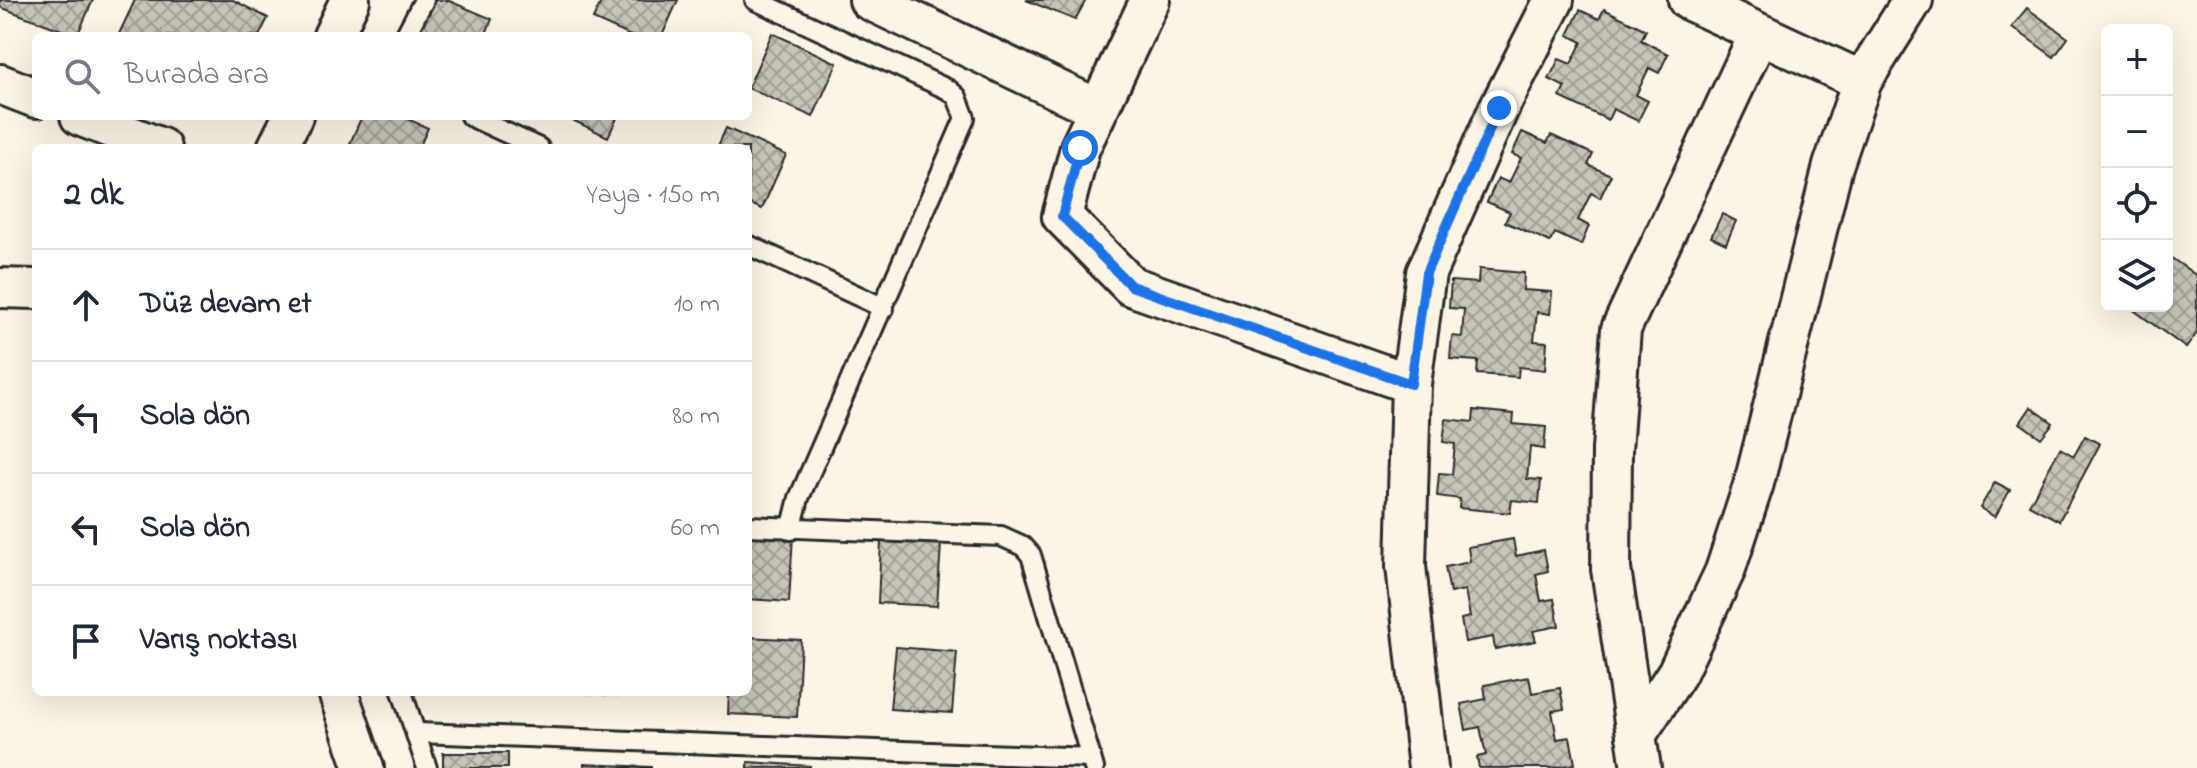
<!DOCTYPE html>
<html lang="tr">
<meta charset="utf-8">
<style>
body{margin:0;font-family:"Indie Flower",sans-serif;background:#f6f6f7;color:#1f2937}
.controls{position:absolute;right:24px;top:24px;display:grid;overflow:hidden;border-radius:12px;box-shadow:0 8px 32px #0002}
.controls button{width:72px;height:72px;display:grid;place-items:center;padding:0;border:0;border-bottom:2px solid #e0e1e3;background:#fff;color:#1f2937;font:40px sans-serif}
.stop{position:absolute;width:24px;height:24px;margin:-18px;border:6px solid #1a73e8;border-radius:50%;background:#fff}
.stop.end{background:#1a73e8;border-color:#fff;box-shadow:0 2px 8px #0008}
.list{margin:0;padding:0;list-style:none}
h2{display:flex;justify-content:space-between;align-items:center;height:104px;margin:0;padding:0 32px;font-size:34px}
h2 small{font-size:26px;font-weight:400;color:#747a83}
.list li{display:grid;grid-template-columns:52px 1fr auto;gap:24px;align-items:center;box-sizing:border-box;height:112px;padding:0 32px;border-top:2px solid #e0e1e3}
.list b{display:block;font-size:30px;white-space:nowrap}
.list em{font-size:26px;font-style:normal;color:#747a83}
.icon{flex:none;width:44px;height:44px;fill:none;stroke:currentColor;stroke-width:2;stroke-linecap:round;stroke-linejoin:round}
.map{position:relative;flex:none;width:2197px;height:768px;overflow:hidden}
.search{position:absolute;background:#fff;box-shadow:0 8px 32px #0002;left:32px;top:32px;width:720px;height:88px;display:flex;align-items:center;gap:20px;box-sizing:border-box;padding:0 28px;border-radius:12px;color:#747a83;font-size:30px}
.panel{position:absolute;background:#fff;box-shadow:0 8px 32px #0002;left:32px;top:144px;width:720px;height:552px;border-radius:12px}
.map>svg:first-child{display:block}
.building{fill:url(#building-cross-hatch);stroke:#2b2b2b;stroke-width:2}
.lines{fill:none;stroke-linecap:round;stroke-linejoin:round}
.service-casing{stroke:#2b2b2b;stroke-width:24}
.minor-casing{stroke:#2b2b2b;stroke-width:44}
.service{stroke:#fcf5e5;stroke-width:18}
.minor{stroke:#fcf5e5;stroke-width:38}
.route{stroke:#1a73e8;stroke-width:10}
</style>
<div class="map">
<svg width="2197" height="768" viewBox="0 0 2197 768">
<defs>
<pattern id="building-cross-hatch" width="8" height="8" patternUnits="userSpaceOnUse" patternTransform="scale(2)"><rect width="8" height="8" fill="#c8c3b7"/><path d="M0 0l8 8M0 8l8-8" fill="none" stroke="#a39f95"/></pattern>
</defs>
<rect width="100%" height="100%" fill="#fcf5e5"/>
<filter id="ink" filterUnits="userSpaceOnUse"><feTurbulence type="fractalNoise" baseFrequency=".0125" numOctaves="2"/><feDisplacementMap in="SourceGraphic" scale="16" xChannelSelector="R" yChannelSelector="G"/><feConvolveMatrix kernelMatrix="1 2 1 2 8 2 1 2 1" color-interpolation-filters="sRGB"/></filter>
<g filter="url(#ink)">
<g class="building">
<polygon points="0,0 93,0 77,36 0,7"/>
<polygon points="135,0 233,0 268,18 259,36 118,36"/>
<polygon points="427,0 447,0 492,19 485,36 412,36"/>
<polygon points="602,0 678,0 662,36 631,36 593,19"/>
<polygon points="1026,0 1086,0 1075,20"/>
<polygon points="2027,8 2068,38 2054,57 2012,27"/>
<polygon points="1604,9 1646,30 1641,40 1668,54 1659,73 1649,68 1636,95 1648,101 1638,121 1613,109 1608,120 1560,97 1565,87 1549,79 1559,59 1571,64 1582,42 1568,35 1580,10 1599,19"/>
<polygon points="772,33 837,63 813,117 748,88"/>
<polygon points="362,116 401,116 428,128 419,148 348,148"/>
<polygon points="564,116 618,116 608,137"/>
<polygon points="726,128 786,155 762,209 748,203 748,148 717,148"/>
<polygon points="1522,132 1547,143 1551,135 1593,154 1588,165 1611,175 1600,198 1591,193 1578,220 1589,226 1581,245 1555,233 1550,242 1505,222 1510,212 1487,202 1498,178 1509,183 1521,158 1512,154"/>
<polygon points="1722,214 1736,221 1726,244 1711,237"/>
<polygon points="2167,255 2197,276 2197,333 2186,348 2128,306 2167,306"/>
<polygon points="1479,269 1524,273 1523,290 1552,292 1550,314 1537,312 1534,341 1547,342 1545,370 1519,367 1518,377 1477,374 1478,361 1450,359 1452,336 1462,337 1464,309 1449,308 1451,281 1478,283"/>
<polygon points="2031,407 2053,423 2041,438 2020,423"/>
<polygon points="1474,410 1514,414 1513,424 1546,427 1544,449 1530,447 1527,479 1541,480 1539,503 1512,500 1510,513 1459,508 1460,499 1437,496 1439,473 1452,474 1455,444 1443,442 1446,419 1473,422"/>
<polygon points="2085,436 2100,444 2059,521 2029,505 2060,448 2074,456"/>
<polygon points="1995,482 2010,490 1995,517 1980,508"/>
<polygon points="748,533 793,535 789,602 748,599"/>
<polygon points="1513,539 1516,556 1544,550 1548,571 1536,574 1541,601 1554,599 1559,626 1533,631 1536,641 1495,649 1493,637 1465,642 1461,619 1470,617 1465,590 1450,593 1445,567 1470,562 1468,547"/>
<polygon points="881,541 941,544 937,606 878,603"/>
<polygon points="748,637 801,640 797,717 728,714 729,692 748,692"/>
<polygon points="896,647 957,652 952,713 890,709"/>
<polygon points="1529,677 1532,693 1560,688 1564,709 1552,711 1557,739 1570,737 1575,764 1553,768 1479,768 1477,757 1486,755 1480,727 1466,730 1461,704 1486,699 1484,685"/>
<polygon points="572,692 637,692 637,697"/>
<rect x="443" y="753" width="65" height="15"/>
<polygon points="748,762 810,766 810,768 748,768"/>
<polygon points="584,764 651,767 651,768 584,768"/>
</g>
<g class="lines">
<g class="service-casing">
<g id="service">
<polyline points="755,0 949,90 957,97 965,118 799,498 791,530"/>
<polyline points="405,36 424,0"/>
<polyline points="470,116 539,148"/>
<polyline points="748,245 884,308"/>
<polyline points="748,526 1001,536 1023,546 1031,555 1094,768"/>
<polyline points="402,692 427,768"/>
<polyline points="418,733 1091,758"/>
</g>
</g>
<g class="minor-casing">
<g id="minor">
<polyline points="869,0 1098,109"/>
<polyline points="1150,0 1080,148 1062,216 1131,286 1411,384"/>
<polyline points="1688,0 1862,81"/>
<polyline points="333,36 350,0"/>
<polyline points="0,84 36,98"/>
<polyline points="80,116 161,148"/>
<polyline points="277,148 293,116"/>
<polyline points="0,288 36,289"/>
<polyline points="338,692 364,768"/>
<polyline points="1636,735 1677,673 1725,571 1754,483 1833,166 1862,81 1913,0"/>
<polyline points="1428,768 1406,566 1411,384 1426,273 1499,108 1554,0"/>
<polyline points="1641,768 1611,569 1612,450 1621,329 1758,36"/>
</g>
</g>
<use href="#service" class="service"/>
<use href="#minor" class="minor"/>
</g>
</g>
<g class="lines" filter="url(#ink)">
<polyline class="route" points="1080,148 1062,216 1131,286 1411,384 1426,273 1499,108"/>
</g>
</svg>
<div class="controls">
<button>+</button>
<button>−</button>
<button><svg class="icon" aria-label="locate" viewBox="0 0 24 24"><circle cx="12" cy="12" r="6"/><path d="M12 2v4M12 18v4M2 12h4M18 12h4"/></svg></button>
<button><svg class="icon" aria-label="layers" viewBox="0 0 24 24"><path d="M12 4l9 5-9 5-9-5zM3 14l9 5 9-5"/></svg></button>
</div>
<div class="stop" style="left:1080px;top:148px"></div>
<div class="stop end" style="left:1499px;top:108px"></div>
<div class="search"><svg class="icon" aria-label="search" viewBox="0 0 24 24"><circle cx="10" cy="10" r="6"/><path d="M15 15l6 6"/></svg>Burada ara</div>
<section class="panel">
<h2>2 dk<small>Yaya · 150 m</small></h2>
<ul class="list">
<li><svg class="icon" aria-label="ahead" viewBox="0 0 24 24"><path d="M12 20V5M6 11l6-6 6 6"/></svg><div><b>Düz devam et</b></div><em>10 m</em></li>
<li><svg class="icon" aria-label="left" viewBox="0 0 24 24"><path d="M17 20v-9H6M10 6l-5 5 5 5"/></svg><div><b>Sola dön</b></div><em>80 m</em></li>
<li><svg class="icon" aria-label="left" viewBox="0 0 24 24"><path d="M17 20v-9H6M10 6l-5 5 5 5"/></svg><div><b>Sola dön</b></div><em>60 m</em></li>
<li><svg class="icon" aria-label="arrive" viewBox="0 0 24 24"><path d="M6 21V4h12l-3 4 3 4H6"/></svg><div><b>Varış noktası</b></div></li>
</ul>
</section>
</div>
